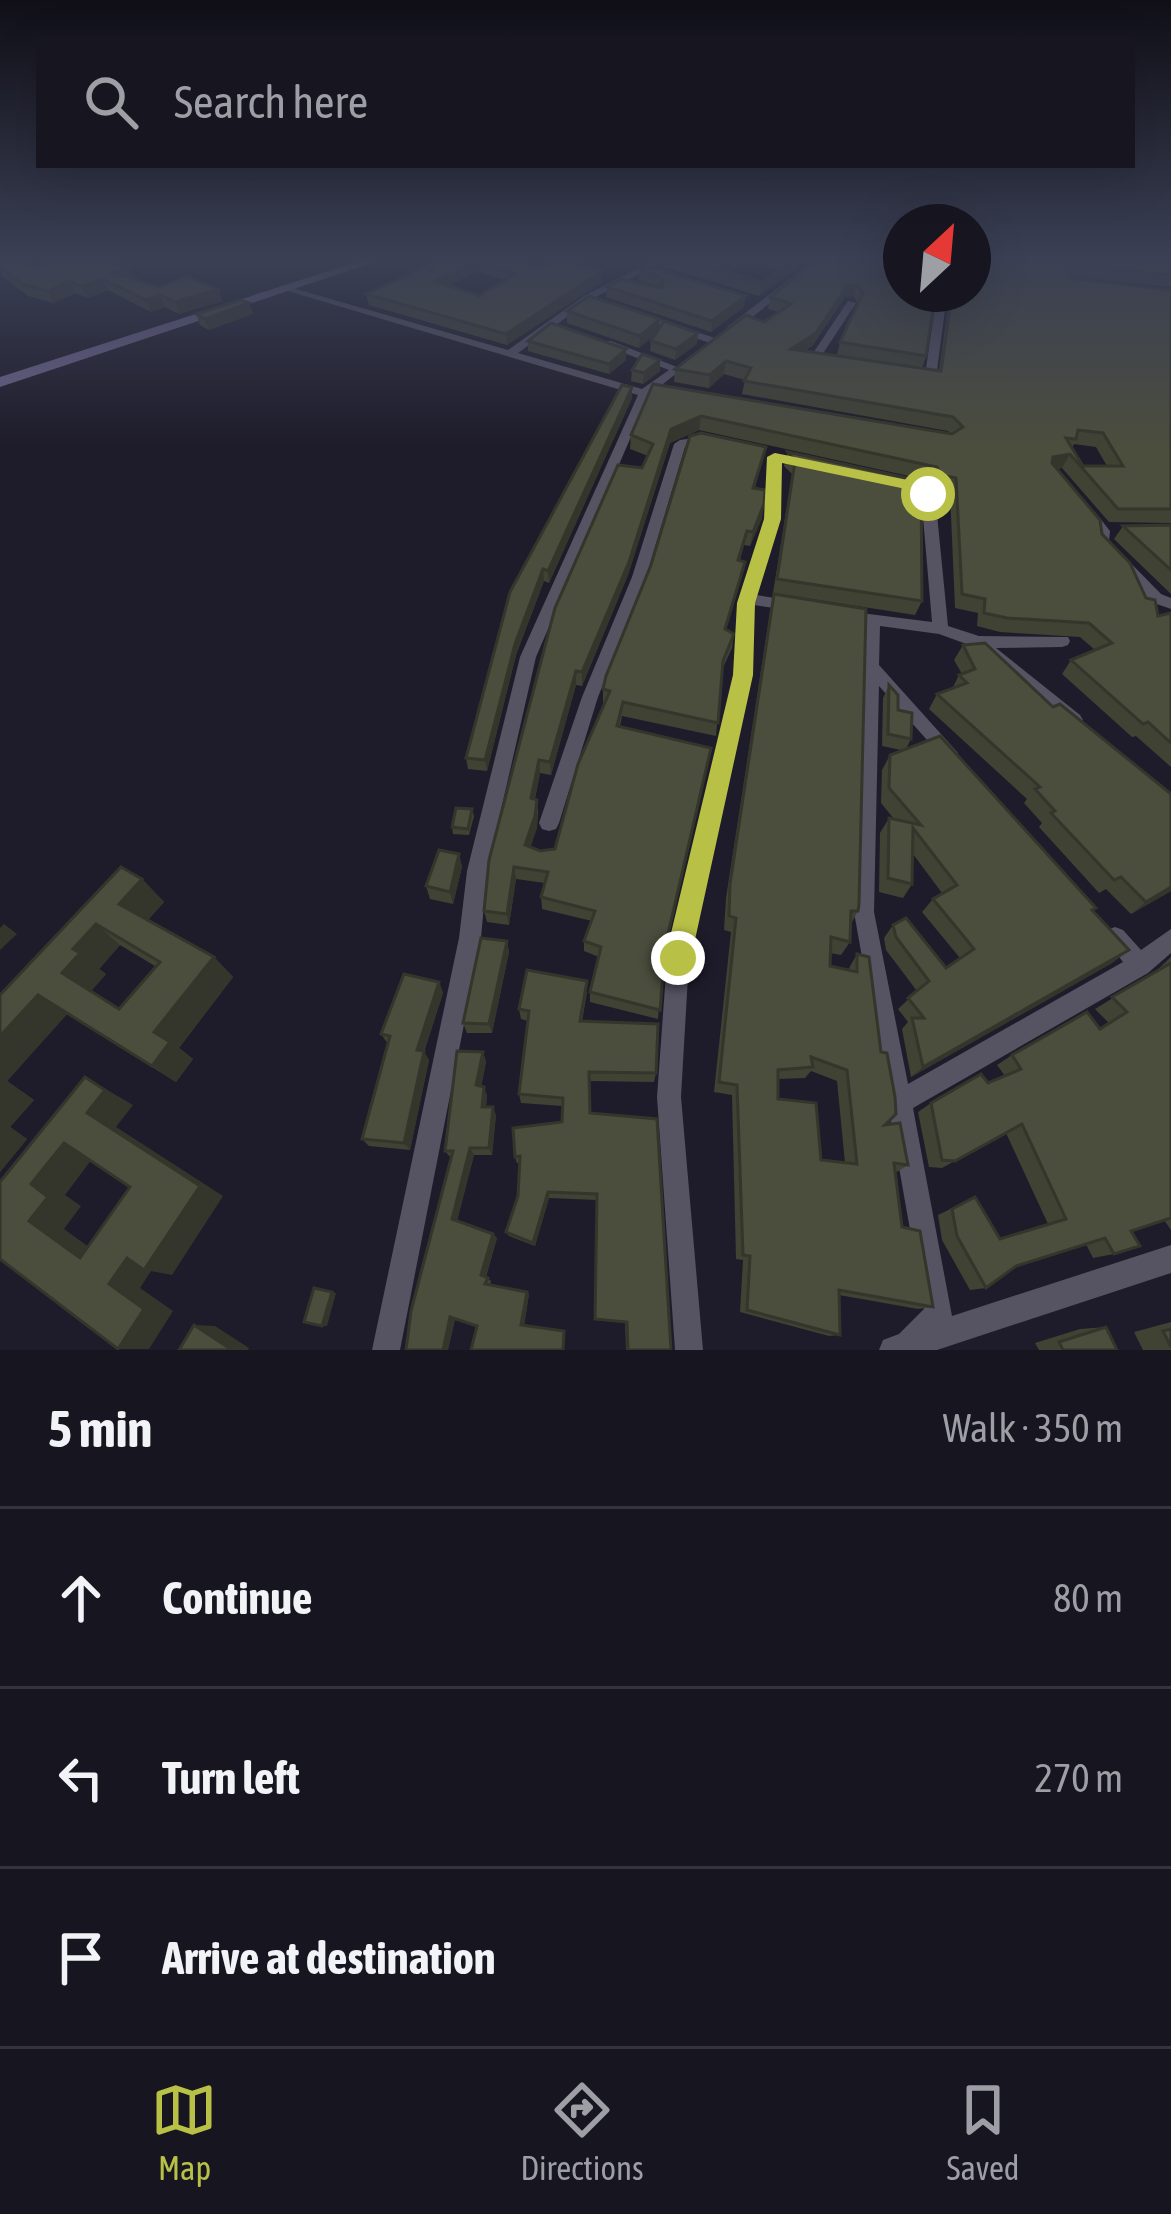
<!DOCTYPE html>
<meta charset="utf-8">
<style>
body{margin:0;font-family:"Asap Condensed",sans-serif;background:#23222d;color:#f1f3f6}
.compass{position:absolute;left:883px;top:204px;width:108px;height:108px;border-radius:50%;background:#161520;box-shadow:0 12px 48px #0002;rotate:26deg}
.stop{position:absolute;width:36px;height:36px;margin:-27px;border:9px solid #b9c046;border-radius:50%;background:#fff}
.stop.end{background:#b9c046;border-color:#fff;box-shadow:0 3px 12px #0008}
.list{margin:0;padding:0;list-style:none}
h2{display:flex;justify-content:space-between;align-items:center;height:156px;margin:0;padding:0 48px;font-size:51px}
h2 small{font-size:39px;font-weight:400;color:#9e9fa5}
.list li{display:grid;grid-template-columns:78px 1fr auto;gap:36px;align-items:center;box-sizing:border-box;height:180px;padding:0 48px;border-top:3px solid #35343e}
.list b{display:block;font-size:45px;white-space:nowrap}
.list em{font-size:39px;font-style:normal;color:#9e9fa5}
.icon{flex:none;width:66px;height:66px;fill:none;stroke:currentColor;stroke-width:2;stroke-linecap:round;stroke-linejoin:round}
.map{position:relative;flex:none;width:1171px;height:1350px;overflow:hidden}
.search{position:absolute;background:#161520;box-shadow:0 12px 48px #0002;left:36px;right:36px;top:36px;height:132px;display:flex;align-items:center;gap:30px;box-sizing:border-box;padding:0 42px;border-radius:0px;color:#9e9fa5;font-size:45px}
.sheet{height:696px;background:#161520}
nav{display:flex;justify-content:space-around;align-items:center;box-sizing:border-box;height:168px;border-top:3px solid #35343e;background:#161520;font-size:33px;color:#9e9fa5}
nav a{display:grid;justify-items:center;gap:6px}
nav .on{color:#b9c046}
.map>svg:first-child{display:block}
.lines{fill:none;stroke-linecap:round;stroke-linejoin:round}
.street{fill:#565363;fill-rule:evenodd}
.secondary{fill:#6c648b;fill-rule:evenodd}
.wall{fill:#404234;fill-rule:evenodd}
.shaded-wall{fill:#34362b}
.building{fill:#4b4d3d;stroke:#34362b;stroke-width:3;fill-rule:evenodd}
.route{fill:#b9c046}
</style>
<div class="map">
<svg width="1171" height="1350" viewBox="0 0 1171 1350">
<rect width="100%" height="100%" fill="#1e1c2a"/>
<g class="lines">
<g class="street">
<polygon points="659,258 669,258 590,300 518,353 642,389 669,370 603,345 603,341 611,341 682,369 649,395 536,657 487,871 481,938 400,1350 372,1350 459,938 467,871 520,657 638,395 281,289 289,287 508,350 584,296"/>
<polygon points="817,258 826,258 735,331 727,331 727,327"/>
<path d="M937,294H947L936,378C931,383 919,383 914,378L925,375Z"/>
<polygon points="848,301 856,303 820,358 829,364 824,367 809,359"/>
<polygon points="639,313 718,339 719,341 710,343 636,318 634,316"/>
<polygon points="706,436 710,437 710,443 685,447 646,577 598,697 559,823 556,829 549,831 542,829 539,823 582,697 632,577 674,444 680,440"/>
<polygon points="774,453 780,457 780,519 756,595 794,601 802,606 794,611 754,605 751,675 689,959 681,1097 703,1350 675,1350 657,1097 667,959 735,675 738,603 766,519 768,457"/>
<polygon points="901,479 931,485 935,494 948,626 979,636 1068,637 1070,641 1068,645 1062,647 996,648 1080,715 1083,720 1080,725 1068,725 972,646 939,634 880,626 879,665 958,753 955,758 949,760 943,758 879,686 874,912 908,1084 1123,962 1104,937 1107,930 1115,927 1123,930 1141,950 1171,929 1171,953 1148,973 913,1108 952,1316 1171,1245 1171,1273 937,1350 879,1350 883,1340 899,1334 924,1309 854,912 864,624 856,622 853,618 861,613 932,622 921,494 920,491 896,486 896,480"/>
<polygon points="1090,511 1095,512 1110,531 1109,541 1161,594 1171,598 1171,609 1151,602 1097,545 1096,532 1083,515"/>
</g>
<polygon class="secondary" points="369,258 387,258 0,387 0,377"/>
</g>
<g class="wall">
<path d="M446,258H517L518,260L541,268L583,261L584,266L602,282L507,345L369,305L366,294L428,269L427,266ZM478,271L504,280L479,296L448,285Z"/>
<path d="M664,258H810L759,296L664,267ZM748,261L778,270L761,282L730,272Z"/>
<path d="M901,258L926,356L922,368L939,370L950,294H973V258L1171,260V287L1071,277L1072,278L1171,290V523L1109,522L1062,468L1056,469L1158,616L1171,613V767L1136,736L1132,737L1062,674L1071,660L1095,650L1080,637L1000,632L977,626L978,613L955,608L950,492L936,488L932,481L699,430L670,443L628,575L582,686L576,685L551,775L540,773L535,799L537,800L538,812L537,828L530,847L540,851L555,849L605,703H603V689L766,447L755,488L762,518L750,546L744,545L740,560L742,576L726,630L734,634L732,648L722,670L716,736L622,716L620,726L664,950L658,1019L590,1002V992L599,957L584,951V941L592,921L542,909L541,897L545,883L516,879L509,925L487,922L484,911L648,456L630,449L631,435L653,384L951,434L948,431L742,394L745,380L724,374L709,388L674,382L675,369L778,312L768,309L770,297ZM853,296L858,303L840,342L837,355L805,351L813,345L844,298ZM1074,444L1096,447L1107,466H1083L1072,448Z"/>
<polygon points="0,263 132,279 158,287 218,289 222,301 179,314 165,307 151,312 108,290 87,298 76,293 54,303 28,296 2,276"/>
<polygon points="640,270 744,307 711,332 606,297 607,287 662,288 639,280"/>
<polygon points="249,303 253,314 209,330 200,325 196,314"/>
<polygon points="567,311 659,329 697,344 675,360 650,351 651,341 656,333 639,348 567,323"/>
<polygon points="528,341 626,349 626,360 609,374 528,351"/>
<polygon points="632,370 660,371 643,384 631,381"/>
<polygon points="632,387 632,398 549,583 544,581 516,655 487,771 468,769 466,758 510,592"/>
<polygon points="788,452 922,601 915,615 773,593 792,474 784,466"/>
<polygon points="1171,525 1171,594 1114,539 1123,526"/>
<path d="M774,594L858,911L851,924L850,942L841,955L830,953V966L848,970L857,954L885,1125L908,1165L895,1173L902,1227L933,1307L918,1309L839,1295L840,1335L829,1336L740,1312L743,1260L736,1259L732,1095L714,1092L731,932L724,930L726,898L770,612ZM811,1071L837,1081L845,1163L821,1160L778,1099V1079L805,1078Z"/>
<polygon points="963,645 1171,891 1131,914 1106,889 1099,893 1039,827 1042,823 1024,803 1027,799 929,709 937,694 952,689 959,675 962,674 954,660"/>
<polygon points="889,685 911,739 906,749 1093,911 1129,950 1112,963 911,1077 902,1029 908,1022 898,1009 917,991 886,950 884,938 893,925 946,968 960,958 922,912 933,899 942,893 913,854 912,884 903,898 879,892 880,833 889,818 894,819 881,803 882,770 890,755 901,750 882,746 883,698"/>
<polygon points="472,809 474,816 469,835 453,834 452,827"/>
<polygon points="459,854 462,867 453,904 430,899 426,886"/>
<path d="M142,879L164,902L148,920L214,957L233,977L179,1048L193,1059L176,1082L67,1014L7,1081L34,1100L10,1127L27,1139L0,1172V995ZM120,945L155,966L119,1009L91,991L106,974L99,969Z"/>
<polygon points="507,941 509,952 492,1033 467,1033 463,1023"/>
<polygon points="1171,957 1171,1230 1164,1220 1131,1231 1114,1254 1093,1258 1086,1244 1016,1266 986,1288 970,1290 942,1240 938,1215 975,1197 1000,1239 1048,1224 1006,1133 942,1168 929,1167 918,1112 931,1103 1005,1076 997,1065 1012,1055 1100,1029 1109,1023 1095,1009 1155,972"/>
<polygon points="439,982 443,993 424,1052 429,1060 410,1150 369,1146 362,1139 388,1044 381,1034"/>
<polygon points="587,992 582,1022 656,1073 654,1082 589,1081 590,1113 671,1350 626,1350 625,1323 595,1320 597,1200 549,1198 535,1246 509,1236 506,1232 518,1196 520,1163 517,1163 515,1157 562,1122 562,1106 521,1103 519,1094 528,1021 521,1019 519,1009"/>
<polygon points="483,1052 486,1062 481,1086 487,1095 486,1107 496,1115 492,1155 474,1155 457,1221 493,1234 497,1238 486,1277 491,1281 490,1285 529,1294 524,1326 477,1326 455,1319 448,1350 406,1350 451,1158 445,1151"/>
<polygon points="1171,1322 1171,1350 1143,1350 1134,1332"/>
<polygon points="1106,1327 1117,1350 1039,1350 1035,1343 1080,1329"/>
</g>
<g class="shaded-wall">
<polygon points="736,258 749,258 748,261 728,274 718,269"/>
<polygon points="796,258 810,258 759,296 761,284"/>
<polygon points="476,261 478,271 436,291 435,281"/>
<polygon points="128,267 133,279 113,272"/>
<polygon points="602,271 602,282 507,345 506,334"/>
<polygon points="103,279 108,290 87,298 81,286"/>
<polygon points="70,281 76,293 54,303 48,291"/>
<polygon points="856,284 853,296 844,298 813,345 788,361 791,349 847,286"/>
<polygon points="218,289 222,301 179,314 175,302"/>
<polygon points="160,295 165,307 151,312 146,300"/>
<polygon points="746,296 744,307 711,332 712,321"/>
<polygon points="249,303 253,314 209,330 205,319"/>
<polygon points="660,319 659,331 639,348 640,336"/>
<polygon points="698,333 697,344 675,360 676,349"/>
<polygon points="626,349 626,360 609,374 609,364"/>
<polygon points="660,360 660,371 643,384 644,373"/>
<polygon points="726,361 724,374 709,388 710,375"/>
<polygon points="632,387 632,398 549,583 548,571"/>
<polygon points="701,416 699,430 670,443 628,575 582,686 582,672 671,429"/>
<polygon points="1070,454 1062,468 1046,470 1053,457"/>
<polygon points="764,504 762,518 750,546 753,532"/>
<polygon points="543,569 544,581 516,655 487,771 485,760 515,644"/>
<polygon points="576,671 576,685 551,775 550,762"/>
<polygon points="539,760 540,773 532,811 531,798"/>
<polygon points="537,800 537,828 527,857 525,845"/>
<polygon points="459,854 462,867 453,904 450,892"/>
<polygon points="514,867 516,879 509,925 507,914"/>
<polygon points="142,879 164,902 142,926 119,904"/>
<polygon points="1171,887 1171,891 1131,914 1146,902"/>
<polygon points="4,924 17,934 0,950 0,928"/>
<polygon points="96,924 120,945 99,969 106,974 89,993 62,973 73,949"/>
<polygon points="507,941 509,952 492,1033 489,1024"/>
<polygon points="1129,950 1112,963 911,1077 923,1067"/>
<polygon points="214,957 233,977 179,1048 193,1059 176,1082 152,1066 154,1032"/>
<polygon points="439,982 443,993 424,1052 429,1060 410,1150 404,1143 417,1050"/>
<polygon points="38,995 67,1014 7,1081 34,1100 10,1127 27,1139 0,1172 0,1036"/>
<polygon points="483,1052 486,1062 480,1094 476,1085"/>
<polygon points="85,1077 133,1105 116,1127 223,1196 172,1275 151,1271 140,1288 173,1311 149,1349 118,1349 109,1284 127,1258 200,1186 87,1113"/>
<polygon points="484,1087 487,1095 485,1115 482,1107"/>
<polygon points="493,1107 496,1115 492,1155 489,1148"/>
<polygon points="64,1143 95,1155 65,1195 81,1206 64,1229 112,1264 80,1258 29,1221 31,1184"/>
<polygon points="470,1148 474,1155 456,1224 452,1219"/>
<polygon points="548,1192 549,1198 535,1246 533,1243"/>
<polygon points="493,1234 497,1238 485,1278 481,1275"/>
<polygon points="332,1292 336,1293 327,1326 322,1326"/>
<polygon points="527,1292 529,1294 524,1326 521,1325"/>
<polygon points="450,1317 455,1319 448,1350 443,1350"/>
<polygon points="194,1325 215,1326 249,1348 248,1350 228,1350"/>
</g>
<g class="building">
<polygon points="18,258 22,258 33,267 55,258 66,258 85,263 96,259 128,267 113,272 158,287 187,276 218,289 175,302 160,295 146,300 103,279 81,286 70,281 48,291 22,284 0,268 0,263"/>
<path d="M446,258H509L541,268L562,258H573L583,261L577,265L602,271L506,334L366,294L423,268L434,271L427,266ZM476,261L515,274L479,296L435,281Z"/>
<polygon points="674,258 736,258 718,269 761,282 791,261 780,258 796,258 761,284"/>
<path d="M819,258H901V294H935L926,356L840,342L863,293L856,284L847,286L816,333L791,349L941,371L952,294H973V258H1139L1171,260V275L1076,265L1068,270L1072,278L1171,290V509H1118L1070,454L1053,457L1052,463L1100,520L1102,534L1130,563L1146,598L1155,600L1158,616L1171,613V743L1148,722L1143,724L1071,660L1112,643L1089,623L1007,618L984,613L985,599L962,594L956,478L941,475L937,467L701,416L671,429L629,562L582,672L576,671L550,762L539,760L531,798L537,800L535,816L525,845L540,851L555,849L578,764L610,691L603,689L606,676L651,565L690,436L701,433L766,447L753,488L765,490L764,504L753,532L747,531L738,560L745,562L725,629L734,634L723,661L718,723L623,702L617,726L711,748L665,947L660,1010L590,992L601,947L584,941L595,911L541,897L548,872L514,867L507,914L484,911L489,860L555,608L618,465L642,468L653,444L631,435L653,384L952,434L963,427L953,417L744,381L751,368L726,361L710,375L675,369L746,315L764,322L791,304L770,297ZM1078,430L1103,433L1123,466H1083L1066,438L1076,439Z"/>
<polygon points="647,266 746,296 712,321 607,287 622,279 662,288 663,278 640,270"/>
<polygon points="589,296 660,319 640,336 567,311"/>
<polygon points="240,300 249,303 205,319 196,314"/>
<polygon points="664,321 698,333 676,349 651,341"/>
<polygon points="551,323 626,349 609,364 528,341"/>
<polygon points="642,354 660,360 644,373 632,370"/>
<polygon points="622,385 632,387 548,571 543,569 515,644 485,760 466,758 510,592"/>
<polygon points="788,452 921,481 922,601 777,579 795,461"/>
<polygon points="1171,525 1171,570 1123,526"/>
<path d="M774,594L866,609L859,904L858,911H851L850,942L831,937L830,966L857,972V954L869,957L881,1052L887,1053L895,1097L896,1114L885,1125L900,1123L908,1165L894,1163L902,1227L920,1231L933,1307L839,1290L840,1335L747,1310L750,1256L743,1255L737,1085L719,1082L736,918L729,916L730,884ZM811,1057L847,1070L857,1164L821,1160L816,1103L778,1099V1070L813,1067Z"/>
<polygon points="985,643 1053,707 1060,704 1171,794 1171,887 1146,902 1121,877 1114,880 1051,813 1055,811 1035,789 1040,787 937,694 967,683 959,675 975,669 963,645"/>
<polygon points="889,685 898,695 898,710 912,713 911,739 888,734"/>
<polygon points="940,736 1096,908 1092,910 1129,950 923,1067 912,1018 924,1018 908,998 929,981 896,937 893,925 906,918 946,968 974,949 933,899 957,885 913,828 912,884 888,878 889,818 921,825 889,788 890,755"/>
<polygon points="456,808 472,809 468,829 452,827"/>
<polygon points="439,850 459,854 450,892 426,886"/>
<path d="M121,867L142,879L119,904L214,957L154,1032L170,1042L152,1066L38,995L0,1036V995ZM96,924L160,962L119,1009L62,973L80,953L73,949Z"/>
<polygon points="481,938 507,941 489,1024 463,1023"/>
<polygon points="1171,963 1171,1218 1131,1231 1140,1246 1114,1254 1105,1238 1016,1266 986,1288 957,1236 952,1209 975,1197 1000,1239 1066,1219 1022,1124 955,1161 942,1160 931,1103 981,1074 988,1083 1021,1069 1012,1055 1087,1012 1100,1029 1127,1012 1112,997"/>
<polygon points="527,970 587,981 580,1021 658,1024 656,1073 589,1072 590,1113 657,1119 671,1350 628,1350 627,1322 595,1319 597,1194 548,1192 533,1243 506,1232 518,1196 520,1156 515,1157 513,1128 562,1122 563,1098 519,1094 529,1011 519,1009"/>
<polygon points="404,974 439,982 417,1050 424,1051 404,1143 362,1139 390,1036 381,1034"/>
<polygon points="457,1051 483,1052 476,1085 484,1087 482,1107 493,1107 489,1148 470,1148 452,1219 493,1234 481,1275 488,1278 485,1284 527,1292 521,1325 564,1331 563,1350 471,1350 477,1326 450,1317 443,1350 406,1350 411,1311 453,1151 445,1151"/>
<path d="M85,1077L105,1090L87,1113L200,1186L144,1270L127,1258L109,1284L144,1309L118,1349L0,1259V1182ZM64,1143L130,1187L80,1258L29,1221L48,1197L31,1184Z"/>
<polygon points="314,1288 332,1292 322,1326 304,1322"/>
<polygon points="194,1325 229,1348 228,1350 179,1350"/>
<polygon points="1106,1327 1117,1350 1063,1350 1059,1342"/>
<polygon points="1171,1329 1171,1347 1163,1331"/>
</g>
<linearGradient id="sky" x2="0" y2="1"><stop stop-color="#100f17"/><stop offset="0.58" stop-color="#3b4055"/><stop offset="1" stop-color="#3b4055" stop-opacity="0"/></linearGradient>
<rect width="1171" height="447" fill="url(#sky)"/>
<polygon class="route" points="775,453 932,485 936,494 928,499 920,492 782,463 781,519 755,603 753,675 691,958 678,971 665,958 733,675 737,603 764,519 767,457"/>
</svg>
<svg class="compass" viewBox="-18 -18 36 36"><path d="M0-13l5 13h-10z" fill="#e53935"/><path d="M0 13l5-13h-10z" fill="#9e9fa5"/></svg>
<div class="stop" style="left:928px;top:494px"></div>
<div class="stop end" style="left:678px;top:958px"></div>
<div class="search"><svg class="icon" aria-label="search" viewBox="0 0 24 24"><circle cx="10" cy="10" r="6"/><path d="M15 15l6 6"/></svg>Search here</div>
</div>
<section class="sheet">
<h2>5 min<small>Walk · 350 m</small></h2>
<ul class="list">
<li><svg class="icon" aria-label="ahead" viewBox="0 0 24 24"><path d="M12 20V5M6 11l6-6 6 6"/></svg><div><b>Continue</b></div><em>80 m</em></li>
<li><svg class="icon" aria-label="left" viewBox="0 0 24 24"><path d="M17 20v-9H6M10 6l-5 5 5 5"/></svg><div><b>Turn left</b></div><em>270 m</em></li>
<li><svg class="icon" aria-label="arrive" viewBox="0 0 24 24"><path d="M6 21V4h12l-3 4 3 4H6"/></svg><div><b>Arrive at destination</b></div></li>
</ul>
</section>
<nav>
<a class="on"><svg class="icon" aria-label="map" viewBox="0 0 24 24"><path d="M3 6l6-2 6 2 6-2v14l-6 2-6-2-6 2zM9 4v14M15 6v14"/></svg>Map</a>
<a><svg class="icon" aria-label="directions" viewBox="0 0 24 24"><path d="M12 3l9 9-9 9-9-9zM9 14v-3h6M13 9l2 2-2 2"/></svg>Directions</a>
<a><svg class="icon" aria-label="saved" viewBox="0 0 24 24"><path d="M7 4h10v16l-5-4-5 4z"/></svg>Saved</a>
</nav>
